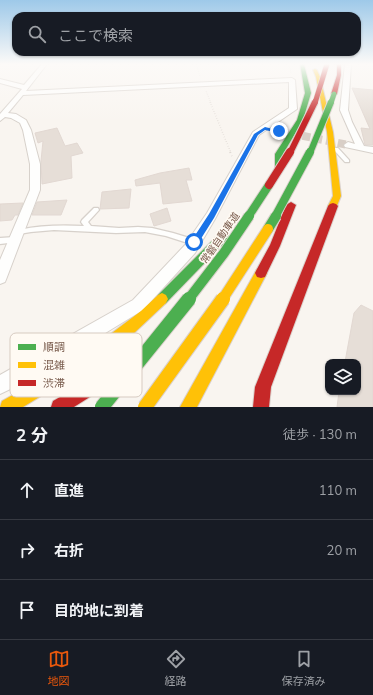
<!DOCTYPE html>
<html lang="ja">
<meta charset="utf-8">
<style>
body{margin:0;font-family:Mulish,"Noto Sans JP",sans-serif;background:#242831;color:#f1f3f6}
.controls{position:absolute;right:12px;bottom:12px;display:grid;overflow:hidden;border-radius:8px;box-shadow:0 1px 3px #0004}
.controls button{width:36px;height:36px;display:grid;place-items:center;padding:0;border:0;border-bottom:1px solid #363941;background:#171b24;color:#f1f3f6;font:20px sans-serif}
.stop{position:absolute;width:12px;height:12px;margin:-9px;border:3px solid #1a73e8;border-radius:50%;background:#fff}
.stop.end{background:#1a73e8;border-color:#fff;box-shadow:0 1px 4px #0008}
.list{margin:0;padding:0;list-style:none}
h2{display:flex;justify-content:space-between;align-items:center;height:52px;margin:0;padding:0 16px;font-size:17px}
h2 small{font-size:13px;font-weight:400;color:#9ea1a6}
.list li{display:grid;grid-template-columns:26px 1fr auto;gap:12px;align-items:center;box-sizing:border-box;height:60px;padding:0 16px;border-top:1px solid #363941}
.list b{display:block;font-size:15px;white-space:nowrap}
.list em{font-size:13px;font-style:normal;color:#9ea1a6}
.icon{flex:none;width:22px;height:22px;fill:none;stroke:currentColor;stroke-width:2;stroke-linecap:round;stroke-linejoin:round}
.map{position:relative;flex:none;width:373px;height:407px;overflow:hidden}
.search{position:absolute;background:#171b24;box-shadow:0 1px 3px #0004;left:12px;right:12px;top:12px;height:44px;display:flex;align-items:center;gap:10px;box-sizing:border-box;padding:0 14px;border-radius:12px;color:#9ea1a6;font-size:15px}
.sheet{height:232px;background:#171b24}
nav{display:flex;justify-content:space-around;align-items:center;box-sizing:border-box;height:56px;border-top:1px solid #363941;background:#171b24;font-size:11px;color:#9ea1a6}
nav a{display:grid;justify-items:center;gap:2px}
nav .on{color:#ea580c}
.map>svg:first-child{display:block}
.building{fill:#e6ded7;stroke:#e2d8d2}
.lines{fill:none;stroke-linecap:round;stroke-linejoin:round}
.street-tunnel{stroke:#d9cfc7;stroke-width:8;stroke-dasharray:8 4;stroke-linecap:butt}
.lane-casing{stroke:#d7d1cb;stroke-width:2.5}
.street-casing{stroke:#d7d1cb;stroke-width:2}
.fast-casing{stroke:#dad1cc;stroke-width:2}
.slow-casing{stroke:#dad1cc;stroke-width:2}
.jam-casing{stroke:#dad1cc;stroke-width:2}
.path-far2{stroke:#dcd5d0;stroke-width:1;stroke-dasharray:0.5 1.5;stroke-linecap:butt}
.path-far1{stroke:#dcd5d0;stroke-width:1.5;stroke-dasharray:0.5 2;stroke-linecap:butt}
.path{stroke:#dcd5d0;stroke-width:2;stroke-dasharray:1 3;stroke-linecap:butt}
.lane{fill:#fefefd;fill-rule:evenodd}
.street{fill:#fefefd;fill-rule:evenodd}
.fast{fill:#4caf50;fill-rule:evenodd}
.slow{fill:#ffc107;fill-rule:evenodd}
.jam{fill:#c62828;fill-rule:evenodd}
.fast-bridge-far4-casing{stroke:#dad1cc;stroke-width:6;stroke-linecap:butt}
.fast-bridge-far3-casing{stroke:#dad1cc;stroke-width:8;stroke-linecap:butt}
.fast-bridge-far2-casing{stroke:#dad1cc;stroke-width:10;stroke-linecap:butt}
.fast-bridge-far1-casing{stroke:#dad1cc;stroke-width:12;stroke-linecap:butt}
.fast-bridge-casing{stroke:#dad1cc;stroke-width:16;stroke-linecap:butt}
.slow-bridge-far1-casing{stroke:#dad1cc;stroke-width:12;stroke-linecap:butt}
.slow-bridge-casing{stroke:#dad1cc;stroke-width:16;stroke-linecap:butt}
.jam-bridge-far2-casing{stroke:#dad1cc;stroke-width:6;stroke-linecap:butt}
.jam-bridge-far1-casing{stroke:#dad1cc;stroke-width:8;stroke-linecap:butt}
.jam-bridge-casing{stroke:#dad1cc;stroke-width:10;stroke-linecap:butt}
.fast-bridge-far4{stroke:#4caf50;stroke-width:5}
.fast-bridge-far3{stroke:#4caf50;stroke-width:6}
.fast-bridge-far2{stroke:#4caf50;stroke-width:8}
.fast-bridge-far1{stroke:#4caf50;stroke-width:10}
.fast-bridge{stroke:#4caf50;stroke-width:14}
.slow-bridge-far1{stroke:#ffc107;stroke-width:10}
.slow-bridge{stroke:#ffc107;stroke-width:14}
.jam-bridge-far2{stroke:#c62828;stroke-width:5}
.jam-bridge-far1{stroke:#c62828;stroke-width:6}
.jam-bridge{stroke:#c62828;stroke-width:8}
.route{fill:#1a73e8}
.labels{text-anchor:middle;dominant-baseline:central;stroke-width:3;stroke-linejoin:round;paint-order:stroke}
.street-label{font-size:10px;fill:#7a5c4d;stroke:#fffaf3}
.key{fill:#fffaf3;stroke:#d7cbc1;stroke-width:1}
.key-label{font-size:11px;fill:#7a5c4d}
</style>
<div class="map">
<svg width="373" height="407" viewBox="0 0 373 407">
<rect width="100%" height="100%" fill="#f9f5f0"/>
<g class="building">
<polygon points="352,88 373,90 373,145 365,145 361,128 370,129"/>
<polygon points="57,128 65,146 77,143 83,153 71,156 72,178 42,184 41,161 43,141 38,143 35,133"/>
<polygon points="189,168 192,180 186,180 192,201 163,204 160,183 136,186 135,180 160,173"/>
<polygon points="131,189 129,208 100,209 102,192"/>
<polygon points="67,200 61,215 32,215 37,202"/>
<polygon points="23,203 18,215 15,215 12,220 0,221 0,204"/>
<polygon points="167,208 171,221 154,226 150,214"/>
<polygon points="361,305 373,311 373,407 337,407 339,392 358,392 358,362 345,362 354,313"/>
</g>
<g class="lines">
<polyline class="street-tunnel" points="279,131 348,145"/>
<g class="lane-casing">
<g id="lane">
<polygon points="334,148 338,148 349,160 349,162 345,162 334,150"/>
<path d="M94,208H98L99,210L88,222L91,226L119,228L138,227L152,228L173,233L196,240L197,242L196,244L194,245L166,236L145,232L116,233L54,230L31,232L19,234H17L16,232L17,230H19C41,225 62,225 84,226L81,222L82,220Z"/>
<polygon points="15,237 17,238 18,240 17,242 0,244 0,238"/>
</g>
</g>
<g class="street-casing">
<g id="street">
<polygon points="42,64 47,64 26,91 292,78 295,80 297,109 259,135 215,219 195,253 143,310 25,382 0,394 0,375 133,300 185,245 207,213 253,132 289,108 289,82 23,95 8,113 16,114 26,120 31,130 40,164 40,190 7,277 5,282 0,284 0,260 30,190 30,164 23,130 20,123 11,118 5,117 0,121 0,114 22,89 0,83 0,79 24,85"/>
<polygon points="345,64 351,64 348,110 352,122 364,146 373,147 373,153 345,147 344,145 348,142 355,144 340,110"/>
</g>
</g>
<g class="fast-casing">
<g id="fast">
<polygon points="300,64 304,64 311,93 303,120 283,154 283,170 279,173 275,170 275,154 297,120 305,93"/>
<polygon points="224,232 228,233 229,236 228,239 166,303 162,305 158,303 156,299 158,295 220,233"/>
</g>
</g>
<g class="slow-casing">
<g id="slow">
<polygon points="315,69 317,70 320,77 333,132 341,196 336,208 330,208 328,206 333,196 327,132 316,77 313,70"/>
<polygon points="261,268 265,269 267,273 265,277 197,407 180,407 257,269"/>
<polygon points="162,293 166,295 168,299 166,303 132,335 74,376 23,407 0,407 2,401 64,366 104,339 141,311 158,295"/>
</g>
</g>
<g class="jam-casing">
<g id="jam">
<polygon points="337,64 341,64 341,75 337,94 334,96 331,94 337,75"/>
<polygon points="291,202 296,205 280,246 265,277 261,278 257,277 255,273 257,269 270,245 286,205"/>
<polygon points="333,203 336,204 338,206 271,387 269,407 253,407 255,387 328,206 330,204"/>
<polygon points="126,359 131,361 133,366 131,371 74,407 51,407 53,401"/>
</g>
</g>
<g class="path-far2">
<polyline points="196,64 200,76"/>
<polyline points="289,64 291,73"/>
<polyline points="206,91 211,103"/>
</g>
<polyline class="path-far1" points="210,102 231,153"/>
<polyline class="path" points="230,152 232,156"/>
<use href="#lane" class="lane"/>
<use href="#street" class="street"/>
<use href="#fast" class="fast"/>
<use href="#slow" class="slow"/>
<use href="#jam" class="jam"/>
<g class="fast-bridge-far4-casing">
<polyline id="fast-bridge-far4" points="331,103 334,94"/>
</g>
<g class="fast-bridge-far3-casing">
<polyline id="fast-bridge-far3" points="310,153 331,102"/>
</g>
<g class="fast-bridge-far2-casing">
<g id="fast-bridge-far2">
<polyline points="248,217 269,185"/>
<polyline points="275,217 310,152"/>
</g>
</g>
<g class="fast-bridge-far1-casing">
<g id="fast-bridge-far1">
<polyline points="268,229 276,216"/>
<polyline points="188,300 224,253 249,216"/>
</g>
</g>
<g class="fast-bridge-casing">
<polyline id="fast-bridge" points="102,407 189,299"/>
</g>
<g class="slow-bridge-far1-casing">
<polyline id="slow-bridge-far1" points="222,300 268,229"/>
</g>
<g class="slow-bridge-casing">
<polyline id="slow-bridge" points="145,407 223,299"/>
</g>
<g class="jam-bridge-far2-casing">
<polyline id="jam-bridge-far2" points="315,103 327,64"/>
</g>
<g class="jam-bridge-far1-casing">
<polyline id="jam-bridge-far1" points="290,153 315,102"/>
</g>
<g class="jam-bridge-casing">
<polyline id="jam-bridge" points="269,185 290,152"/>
</g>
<use href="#fast-bridge-far4" class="fast-bridge-far4"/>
<use href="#fast-bridge-far3" class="fast-bridge-far3"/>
<use href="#fast-bridge-far2" class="fast-bridge-far2"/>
<use href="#fast-bridge-far1" class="fast-bridge-far1"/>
<use href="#fast-bridge" class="fast-bridge"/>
<use href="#slow-bridge-far1" class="slow-bridge-far1"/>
<use href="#slow-bridge" class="slow-bridge"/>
<use href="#jam-bridge-far2" class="jam-bridge-far2"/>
<use href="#jam-bridge-far1" class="jam-bridge-far1"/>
<use href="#jam-bridge" class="jam-bridge"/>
</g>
<linearGradient id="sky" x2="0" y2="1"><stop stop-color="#9ec9e9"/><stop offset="0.53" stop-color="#fcfaf8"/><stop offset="1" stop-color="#fcfaf8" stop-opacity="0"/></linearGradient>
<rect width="373" height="121" fill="url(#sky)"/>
<polygon class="route" points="265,127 281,131 279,133 265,130 258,135 214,218 197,245 192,245 192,240 209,214 254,134"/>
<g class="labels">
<g class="street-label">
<text transform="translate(220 238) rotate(-55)">常磐自動車道</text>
</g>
</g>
<rect x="10" y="333" width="132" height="64" rx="6" class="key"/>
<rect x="18" y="344" width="18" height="6" fill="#4caf50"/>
<rect x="18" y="362" width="18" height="6" fill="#ffc107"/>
<rect x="18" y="380" width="18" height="6" fill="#c62828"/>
<g class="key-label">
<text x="43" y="351">順調</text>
<text x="43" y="369">混雑</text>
<text x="43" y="387">渋滞</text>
</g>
</svg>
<div class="controls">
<button><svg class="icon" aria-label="layers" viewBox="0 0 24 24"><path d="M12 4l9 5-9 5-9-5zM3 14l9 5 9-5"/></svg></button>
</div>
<div class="stop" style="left:194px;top:242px"></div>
<div class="stop end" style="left:279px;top:131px"></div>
<div class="search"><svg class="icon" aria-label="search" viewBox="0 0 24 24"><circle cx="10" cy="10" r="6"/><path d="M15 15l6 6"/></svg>ここで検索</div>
</div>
<section class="sheet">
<h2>2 分<small>徒歩 · 130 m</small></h2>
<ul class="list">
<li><svg class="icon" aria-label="ahead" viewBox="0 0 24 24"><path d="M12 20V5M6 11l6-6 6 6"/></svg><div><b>直進</b></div><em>110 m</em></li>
<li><svg class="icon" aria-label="right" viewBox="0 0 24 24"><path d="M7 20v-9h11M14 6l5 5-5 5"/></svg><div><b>右折</b></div><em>20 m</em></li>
<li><svg class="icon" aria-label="arrive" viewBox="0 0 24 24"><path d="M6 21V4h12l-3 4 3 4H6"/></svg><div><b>目的地に到着</b></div></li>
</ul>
</section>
<nav>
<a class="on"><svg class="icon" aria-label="map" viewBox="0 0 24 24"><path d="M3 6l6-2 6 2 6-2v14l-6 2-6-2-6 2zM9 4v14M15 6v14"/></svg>地図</a>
<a><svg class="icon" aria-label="directions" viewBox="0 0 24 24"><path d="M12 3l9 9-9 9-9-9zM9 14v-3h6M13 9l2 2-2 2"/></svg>経路</a>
<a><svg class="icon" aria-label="saved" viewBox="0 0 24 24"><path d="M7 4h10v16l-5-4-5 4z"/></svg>保存済み</a>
</nav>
